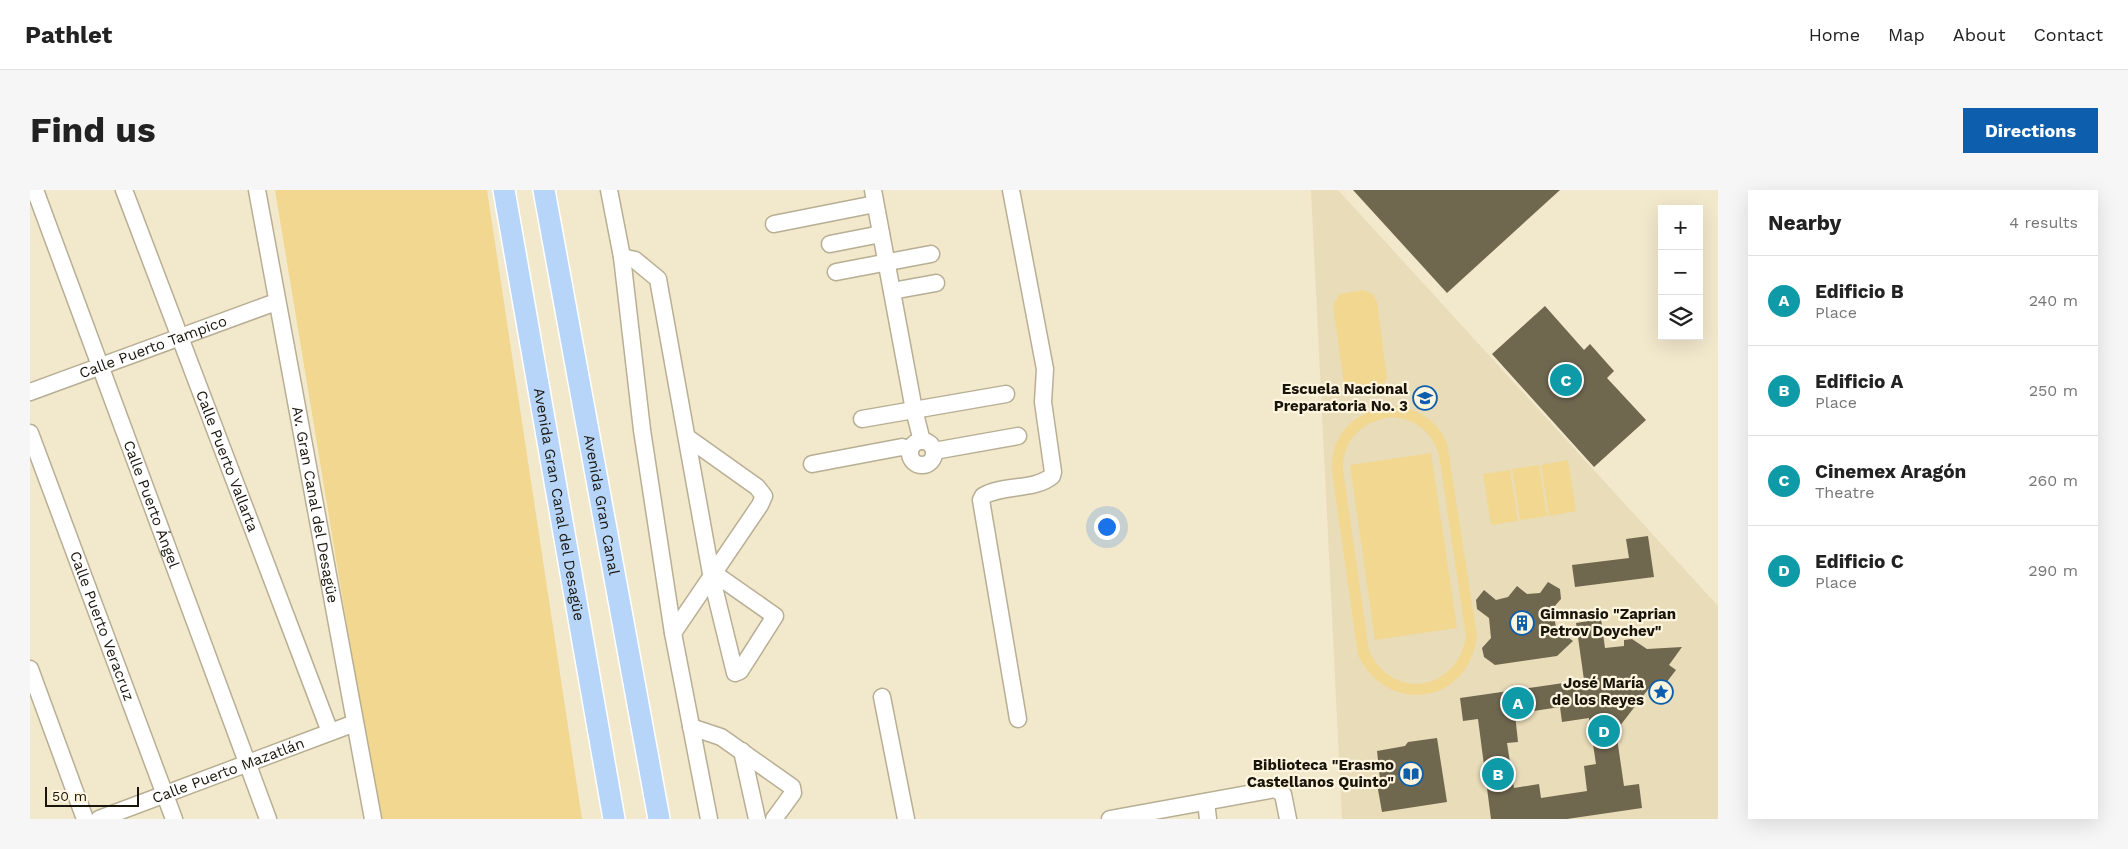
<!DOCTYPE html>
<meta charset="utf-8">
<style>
body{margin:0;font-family:"Work Sans",sans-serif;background:#f6f6f6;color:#222}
.controls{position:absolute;right:15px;top:15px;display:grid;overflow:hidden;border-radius:0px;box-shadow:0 5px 20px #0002}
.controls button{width:45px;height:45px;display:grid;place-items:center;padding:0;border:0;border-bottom:1px solid #e0e0e0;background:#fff;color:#222;font:25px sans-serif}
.scale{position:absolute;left:15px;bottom:12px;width:94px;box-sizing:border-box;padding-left:5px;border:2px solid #19150b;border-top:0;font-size:14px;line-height:18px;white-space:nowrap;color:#19150b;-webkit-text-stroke:4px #fef5df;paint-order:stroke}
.you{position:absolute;left:1076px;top:336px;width:18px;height:18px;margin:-12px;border:4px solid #fff;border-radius:50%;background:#1a73e8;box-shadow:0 0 0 8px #1a73e833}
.badge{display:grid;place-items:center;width:32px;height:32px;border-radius:50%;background:#0d5eac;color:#fff;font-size:16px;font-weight:700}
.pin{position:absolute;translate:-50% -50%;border:2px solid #fff;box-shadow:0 1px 5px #0006}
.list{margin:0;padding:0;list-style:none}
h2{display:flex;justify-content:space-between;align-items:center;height:65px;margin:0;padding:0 20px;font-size:21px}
h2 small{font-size:16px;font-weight:400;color:#767676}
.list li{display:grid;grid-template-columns:32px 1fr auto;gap:15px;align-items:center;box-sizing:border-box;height:90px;padding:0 20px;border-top:1px solid #e0e0e0}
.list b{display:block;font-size:19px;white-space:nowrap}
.list p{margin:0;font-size:16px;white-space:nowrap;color:#767676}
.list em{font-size:16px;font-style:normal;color:#767676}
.icon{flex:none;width:28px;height:28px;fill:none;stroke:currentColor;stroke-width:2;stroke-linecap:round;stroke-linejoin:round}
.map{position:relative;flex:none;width:1688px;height:629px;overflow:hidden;border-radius:0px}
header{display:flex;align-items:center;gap:30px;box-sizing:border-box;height:70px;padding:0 25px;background:#fff;border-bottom:1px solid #e0e0e0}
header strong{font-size:24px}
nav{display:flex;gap:28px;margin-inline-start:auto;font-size:18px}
.intro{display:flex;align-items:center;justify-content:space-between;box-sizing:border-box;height:120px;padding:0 30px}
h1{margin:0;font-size:35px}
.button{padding:12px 22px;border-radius:0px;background:#0d5eac;color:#fff;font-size:18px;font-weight:700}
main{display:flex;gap:30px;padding:0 30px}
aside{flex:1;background:#fff;border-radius:0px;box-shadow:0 5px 20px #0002}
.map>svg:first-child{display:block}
.built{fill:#e9dcb9}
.green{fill:#f1d790;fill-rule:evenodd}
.building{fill:#70674f;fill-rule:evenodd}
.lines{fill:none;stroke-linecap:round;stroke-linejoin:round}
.minor-casing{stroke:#b8ae94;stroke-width:19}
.major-casing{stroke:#fff;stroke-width:24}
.minor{stroke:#fff;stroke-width:16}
.major{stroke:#b6d5f9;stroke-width:21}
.labels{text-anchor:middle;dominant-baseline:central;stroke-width:4.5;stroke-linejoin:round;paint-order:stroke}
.street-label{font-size:15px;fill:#19150b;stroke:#fef5df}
.poi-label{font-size:15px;font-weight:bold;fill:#19150b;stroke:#fef5df;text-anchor:end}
</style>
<header>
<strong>Pathlet</strong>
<nav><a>Home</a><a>Map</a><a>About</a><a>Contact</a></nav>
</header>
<div class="intro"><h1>Find us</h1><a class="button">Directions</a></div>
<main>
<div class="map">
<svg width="1688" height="629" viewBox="0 0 1688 629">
<rect width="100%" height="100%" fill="#f2e8cc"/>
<polygon class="built" points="1281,0 1308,0 1688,416 1688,629 1312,629"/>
<g class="green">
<polygon points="245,0 457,0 552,629 349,629"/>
<path d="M1333,100L1343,104L1347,112L1357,188L1350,199C1337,203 1322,206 1314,194L1303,115L1310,104Z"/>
<path d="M1364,216C1388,219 1407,230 1417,253L1447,446C1439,514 1358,527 1328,465L1302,281C1300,243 1327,219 1364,216ZM1363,227C1387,230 1402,242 1409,265L1436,446C1428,501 1363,512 1339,461L1313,280C1312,249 1334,230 1363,227Z"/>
<polygon points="1401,263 1427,438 1345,450 1320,275"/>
<polygon points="1538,270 1546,321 1519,326 1511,275"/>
<polygon points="1509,275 1517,326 1490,330 1482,279"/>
<polygon points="1480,280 1488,331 1461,335 1453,284"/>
</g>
<g class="building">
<polygon points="1323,0 1530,0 1417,103"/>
<polygon points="1515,116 1554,160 1560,154 1584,181 1577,188 1616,230 1564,277 1462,164"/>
<polygon points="1618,346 1624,387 1545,397 1542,375 1599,368 1596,349"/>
<polygon points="1518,392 1530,399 1531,409 1523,418 1526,438 1543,451 1527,466 1465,475 1454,467 1452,458 1461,448 1459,428 1447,419 1446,410 1454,400 1466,410 1478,407 1487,396 1497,404 1510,403"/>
<path d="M1571,429L1575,458L1594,456V450L1602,449L1617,459L1652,457L1639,475L1646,480L1626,506L1623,493L1586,541L1594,596L1609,594L1612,618L1537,629H1461L1448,529L1433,531L1430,508L1554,490L1546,433ZM1530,517L1532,532L1559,528L1566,574L1554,576L1557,601L1511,608L1509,594L1484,598L1477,553L1488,552L1485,524Z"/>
<polygon points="1407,548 1417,612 1352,622 1347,594 1350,589 1347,561 1375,556 1378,552"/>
</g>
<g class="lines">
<g class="minor-casing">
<g id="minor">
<path id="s1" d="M5,0L238,629"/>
<path id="s2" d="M94,0L300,542"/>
<path id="s3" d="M227,0L343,629"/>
<polyline points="579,0 592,67 612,240 643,443 679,629"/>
<polyline points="843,0 884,220 892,251"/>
<path d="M981,0L1015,179L1013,212L1023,282L1022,286C1004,301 973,294 953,306L951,310L988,529"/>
<polyline points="744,34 845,14"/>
<polyline points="800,54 851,44"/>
<polyline points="592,67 605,70 628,89 682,389 705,483 710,481 745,426 685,384"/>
<polyline points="806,82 901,64"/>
<polyline points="862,101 906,93"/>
<path id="s4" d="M0,202L246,112"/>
<polyline points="832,229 976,204"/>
<path id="s5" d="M0,243L144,629"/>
<circle cx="892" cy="263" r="12"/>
<polyline points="904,261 988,246"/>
<polyline points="782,274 872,257 880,260"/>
<polyline points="643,443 730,315 734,306 727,297 658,248"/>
<polyline points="0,479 55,629"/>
<polyline points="852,507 876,629"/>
<polyline points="661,537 691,547 762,597 763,603 744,629"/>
<polyline points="712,561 727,629"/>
<polyline points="1176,612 1178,629"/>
<path id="s6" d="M69,629L325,533"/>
<polyline points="1080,629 1245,599 1253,604 1258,629"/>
</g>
</g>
<g class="major-casing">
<g id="major">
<path id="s7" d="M474,0L584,629"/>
<path id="s8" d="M514,0L629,629"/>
</g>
</g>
<use href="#minor" class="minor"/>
<use href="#major" class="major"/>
</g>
<defs>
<g id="school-ring" transform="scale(1.25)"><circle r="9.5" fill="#fef5df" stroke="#0d5eac" stroke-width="1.5"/><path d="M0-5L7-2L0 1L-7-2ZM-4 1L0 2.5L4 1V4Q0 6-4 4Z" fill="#0d5eac"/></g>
<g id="building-ring" transform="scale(1.25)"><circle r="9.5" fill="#fef5df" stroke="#0d5eac" stroke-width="1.5"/><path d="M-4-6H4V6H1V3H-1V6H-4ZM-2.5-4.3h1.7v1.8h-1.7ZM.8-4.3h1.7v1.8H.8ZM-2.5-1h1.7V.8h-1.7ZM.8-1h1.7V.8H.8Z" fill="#0d5eac"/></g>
<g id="sight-ring" transform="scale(1.25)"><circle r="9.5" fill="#fef5df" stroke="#0d5eac" stroke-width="1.5"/><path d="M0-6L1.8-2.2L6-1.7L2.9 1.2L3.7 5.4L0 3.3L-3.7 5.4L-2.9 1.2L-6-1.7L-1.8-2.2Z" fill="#0d5eac"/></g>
<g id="library-ring" transform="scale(1.25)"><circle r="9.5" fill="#fef5df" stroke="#0d5eac" stroke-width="1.5"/><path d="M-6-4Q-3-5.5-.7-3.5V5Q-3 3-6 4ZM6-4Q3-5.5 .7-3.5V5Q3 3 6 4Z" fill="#0d5eac"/></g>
</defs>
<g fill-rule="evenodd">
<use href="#school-ring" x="1395" y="208"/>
<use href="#building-ring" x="1492" y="433"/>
<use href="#sight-ring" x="1631" y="502"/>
<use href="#library-ring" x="1381" y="584"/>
</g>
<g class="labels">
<g class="street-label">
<text stroke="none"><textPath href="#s4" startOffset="131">Calle Puerto Tampico</textPath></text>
<text stroke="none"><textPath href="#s2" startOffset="290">Calle Puerto Vallarta</textPath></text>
<text stroke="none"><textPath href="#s8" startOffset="320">Avenida Gran Canal</textPath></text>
<text stroke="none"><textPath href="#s1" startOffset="335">Calle Puerto Ángel</textPath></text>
<text stroke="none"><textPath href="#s3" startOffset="320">Av. Gran Canal del Desagüe</textPath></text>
<text stroke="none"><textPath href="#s7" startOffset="319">Avenida Gran Canal del Desagüe</textPath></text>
<text stroke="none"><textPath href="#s5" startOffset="206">Calle Puerto Veracruz</textPath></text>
<text stroke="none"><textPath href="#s6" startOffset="138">Calle Puerto Mazatlán</textPath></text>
</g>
<g class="poi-label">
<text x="1378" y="199">Escuela Nacional<tspan x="1378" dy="17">Preparatoria No. 3</tspan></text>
<text x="1510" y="424" text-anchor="start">Gimnasio "Zaprian<tspan x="1510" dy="17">Petrov Doychev"</tspan></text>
<text x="1614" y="493">José María<tspan x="1614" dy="17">de los Reyes</tspan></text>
<text x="1364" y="575">Biblioteca "Erasmo<tspan x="1364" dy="17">Castellanos Quinto"</tspan></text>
</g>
</g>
</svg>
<div class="controls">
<button>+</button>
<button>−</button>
<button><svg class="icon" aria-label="layers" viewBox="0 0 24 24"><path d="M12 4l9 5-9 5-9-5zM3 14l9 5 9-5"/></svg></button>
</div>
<div class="scale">50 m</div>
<div class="you"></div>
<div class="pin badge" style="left:1488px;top:513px;background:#0f9aa8">A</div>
<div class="pin badge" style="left:1468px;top:584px;background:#0f9aa8">B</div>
<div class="pin badge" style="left:1536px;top:190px;background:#0f9aa8">C</div>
<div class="pin badge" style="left:1574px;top:541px;background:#0f9aa8">D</div>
</div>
<aside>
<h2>Nearby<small>4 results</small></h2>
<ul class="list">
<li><span class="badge" style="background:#0f9aa8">A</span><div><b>Edificio B</b><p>Place</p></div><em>240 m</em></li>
<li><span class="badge" style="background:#0f9aa8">B</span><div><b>Edificio A</b><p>Place</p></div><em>250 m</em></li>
<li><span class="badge" style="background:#0f9aa8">C</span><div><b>Cinemex Aragón</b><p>Theatre</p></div><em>260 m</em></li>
<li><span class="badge" style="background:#0f9aa8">D</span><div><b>Edificio C</b><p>Place</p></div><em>290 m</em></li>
</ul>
</aside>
</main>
